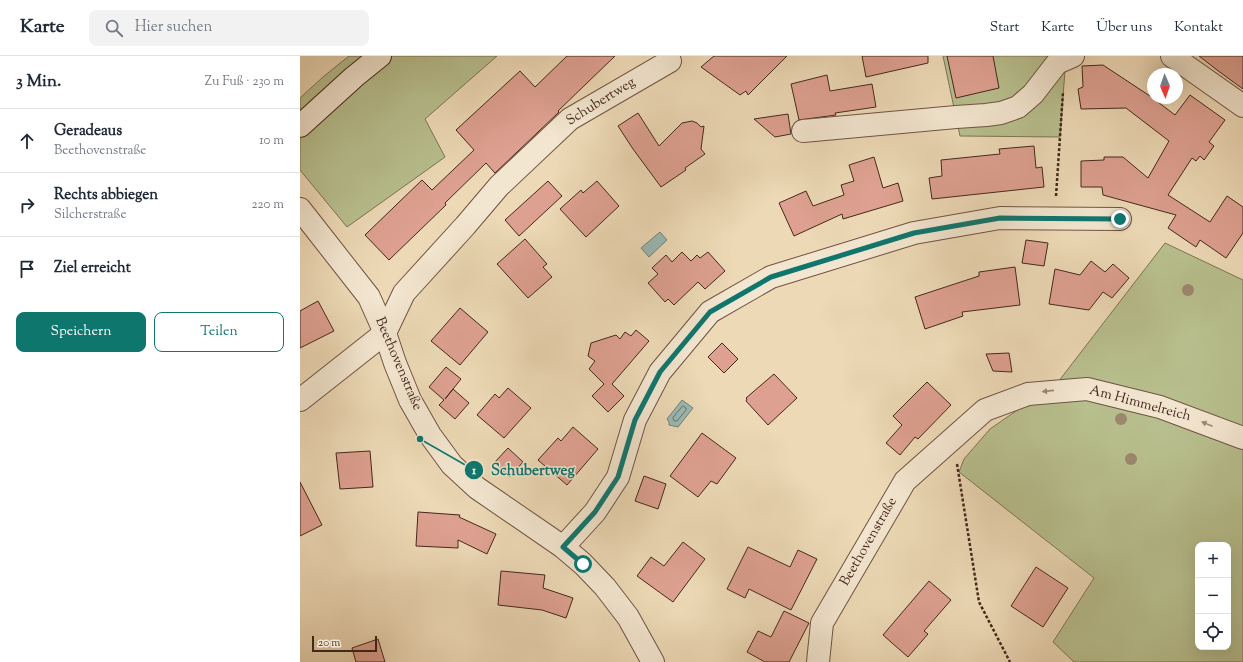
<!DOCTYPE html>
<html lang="de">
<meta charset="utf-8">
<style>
body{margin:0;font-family:"Sorts Mill Goudy",serif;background:#f2f2f3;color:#1f2937}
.controls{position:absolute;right:12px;bottom:12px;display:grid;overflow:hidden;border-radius:8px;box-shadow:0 4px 16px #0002}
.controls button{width:36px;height:36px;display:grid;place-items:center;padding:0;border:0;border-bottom:1px solid #e0e1e3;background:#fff;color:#1f2937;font:20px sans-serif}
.compass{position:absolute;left:847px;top:12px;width:36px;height:36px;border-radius:50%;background:#fff;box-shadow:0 4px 16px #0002;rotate:178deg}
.scale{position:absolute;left:12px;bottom:10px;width:65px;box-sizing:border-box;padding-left:4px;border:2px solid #45281c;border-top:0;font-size:11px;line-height:14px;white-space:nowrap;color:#45281c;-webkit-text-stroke:3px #f3e6d0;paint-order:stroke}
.stop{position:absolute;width:12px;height:12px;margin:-9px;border:3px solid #0f766e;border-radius:50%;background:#fff}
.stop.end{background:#0f766e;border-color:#fff;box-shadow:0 1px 4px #0008}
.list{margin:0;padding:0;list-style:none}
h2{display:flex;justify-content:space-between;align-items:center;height:52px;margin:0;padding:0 16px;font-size:17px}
h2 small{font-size:13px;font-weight:400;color:#747a83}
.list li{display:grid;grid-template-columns:26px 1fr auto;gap:12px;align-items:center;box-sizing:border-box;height:64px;padding:0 16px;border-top:1px solid #e0e1e3}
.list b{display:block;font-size:15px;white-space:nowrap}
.list p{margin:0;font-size:13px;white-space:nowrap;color:#747a83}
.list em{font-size:13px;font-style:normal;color:#747a83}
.actions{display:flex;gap:8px;padding:12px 16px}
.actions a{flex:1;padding:9px 0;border:1px solid #0f766e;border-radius:8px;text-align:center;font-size:14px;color:#0f766e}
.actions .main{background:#0f766e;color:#fff}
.icon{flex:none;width:22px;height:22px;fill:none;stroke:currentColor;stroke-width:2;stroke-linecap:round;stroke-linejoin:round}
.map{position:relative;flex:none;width:943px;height:606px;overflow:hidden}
header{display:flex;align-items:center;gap:24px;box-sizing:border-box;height:56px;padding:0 20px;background:#fff;border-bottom:1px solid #e0e1e3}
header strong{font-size:19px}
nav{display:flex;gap:22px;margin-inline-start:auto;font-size:14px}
.search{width:280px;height:36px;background:#f2f2f3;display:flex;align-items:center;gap:10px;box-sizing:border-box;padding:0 14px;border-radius:8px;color:#747a83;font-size:15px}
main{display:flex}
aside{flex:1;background:#fff}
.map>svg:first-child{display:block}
.green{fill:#b8bf8e;stroke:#7e7455;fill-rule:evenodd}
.water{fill:#9ab9b4;stroke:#787f77}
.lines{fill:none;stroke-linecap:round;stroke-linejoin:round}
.shore{stroke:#707068;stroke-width:1}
.building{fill:#dea191;stroke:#45281c}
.street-casing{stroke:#6f5442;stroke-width:24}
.secondary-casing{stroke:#45281c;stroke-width:24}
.path{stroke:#45281c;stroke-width:2.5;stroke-dasharray:3 2;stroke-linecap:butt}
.street{stroke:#f3e6d0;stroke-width:22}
.secondary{stroke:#f3e6d0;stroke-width:22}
.tree{fill:#9d886e}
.oneway{fill:#9c8776}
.route{stroke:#0f766e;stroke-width:5}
.labels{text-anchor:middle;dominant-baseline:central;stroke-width:3;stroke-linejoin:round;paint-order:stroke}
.street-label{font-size:14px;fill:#45281c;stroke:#f3e6d0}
.leader{fill:none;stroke:#0f766e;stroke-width:1.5}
.callout-dot{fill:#0f766e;stroke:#f3e6d0;stroke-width:1.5}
.mark-label{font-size:12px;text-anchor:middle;font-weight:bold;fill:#fff}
.callout-label{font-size:15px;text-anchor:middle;font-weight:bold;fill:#0f766e;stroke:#f3e6d0;stroke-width:3;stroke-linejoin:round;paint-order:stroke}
</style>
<header>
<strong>Karte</strong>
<div class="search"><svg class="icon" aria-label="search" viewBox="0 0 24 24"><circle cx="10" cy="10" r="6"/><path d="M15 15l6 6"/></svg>Hier suchen</div>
<nav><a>Start</a><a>Karte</a><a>Über uns</a><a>Kontakt</a></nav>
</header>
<main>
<aside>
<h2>3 Min.<small>Zu Fuß · 230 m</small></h2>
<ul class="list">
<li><svg class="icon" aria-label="ahead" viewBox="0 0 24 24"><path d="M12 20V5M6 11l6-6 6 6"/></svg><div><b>Geradeaus</b><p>Beethovenstraße</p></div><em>10 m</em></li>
<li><svg class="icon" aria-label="right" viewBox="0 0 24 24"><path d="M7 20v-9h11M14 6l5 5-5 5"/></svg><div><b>Rechts abbiegen</b><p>Silcherstraße</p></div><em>220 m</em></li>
<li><svg class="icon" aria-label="arrive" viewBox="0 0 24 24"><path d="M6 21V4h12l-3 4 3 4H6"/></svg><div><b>Ziel erreicht</b></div></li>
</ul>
<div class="actions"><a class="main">Speichern</a><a>Teilen</a></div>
</aside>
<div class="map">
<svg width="943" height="606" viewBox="0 0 943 606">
<rect width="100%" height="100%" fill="#edd9b6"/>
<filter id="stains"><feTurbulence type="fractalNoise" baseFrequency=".005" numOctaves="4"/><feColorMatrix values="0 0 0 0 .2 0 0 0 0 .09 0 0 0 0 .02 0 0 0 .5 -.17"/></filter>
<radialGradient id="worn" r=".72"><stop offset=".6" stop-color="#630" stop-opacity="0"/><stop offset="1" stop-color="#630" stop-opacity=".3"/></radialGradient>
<g class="green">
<polygon points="49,0 197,0 125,63 145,101 47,171 0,114 0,42 23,21"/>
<polygon points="643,0 768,0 766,1 760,81 660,80"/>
<path d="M865,187L943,224V606H774L753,586L794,522L659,416L664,403L690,373L758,326ZM898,489H928V591H898Z"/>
</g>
<g class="water">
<polygon points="360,176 367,184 349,201 341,192"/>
<polygon points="382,344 393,352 378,371 369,369 369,366 367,363"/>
</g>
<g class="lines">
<polygon class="shore" points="383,350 386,352 386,354 377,365 374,365 373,362"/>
</g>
<g class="building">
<polygon points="267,0 315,0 258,55 259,56 195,117 186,107 145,147 146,149 89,204 65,179 122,124 132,134 174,94 156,74 220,15 235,31"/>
<polygon points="414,0 487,0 448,39 446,35 440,39 401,11"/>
<polygon points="562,0 628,0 628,7 566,21"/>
<polygon points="647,0 693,0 699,32 656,42"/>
<polygon points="899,0 943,0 943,33 917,14"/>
<polygon points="803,9 850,40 875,59 890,39 925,64 909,86 914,90 904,104 900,100 896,105 892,102 868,139 910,166 927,140 943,151 943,177 926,202 900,184 896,191 868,172 876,159 803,139 802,131 781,131 781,105 804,104 804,101 823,101 848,122 869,85 826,52 781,53 778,33 783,31 782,10"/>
<polygon points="527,19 530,35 572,28 576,51 535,57 536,59 499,64 491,28"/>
<polygon points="338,57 359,90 382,67 392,65 397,67 401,71 404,70 401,93 405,98 385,112 386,114 361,131 333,93 318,70"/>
<polygon points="488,58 491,78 475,81 454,63"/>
<polygon points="734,90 736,112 742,111 744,131 632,143 629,122 642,120 641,104 700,98 699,93"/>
<polygon points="574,101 583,132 598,127 603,145 543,163 542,158 494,180 479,147 506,135 513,150 544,139 541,129 554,125 549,109"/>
<polygon points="248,125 262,140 219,180 205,164"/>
<polygon points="297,125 319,150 286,181 260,153 281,134 283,137"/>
<polygon points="225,183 247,208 243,211 252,221 228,242 197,208"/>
<polygon points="726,184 748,187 744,210 722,207"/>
<polygon points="382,196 391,205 397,199 400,202 408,196 425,215 405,233 398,226 374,249 368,243 365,246 348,227 358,218 352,212 366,199 372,206"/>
<polygon points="791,205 805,216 813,208 829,222 812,242 803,236 789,254 749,248 755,213 780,219"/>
<polygon points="715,211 720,249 662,256 663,260 625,273 615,241 679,220 679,216"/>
<polygon points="18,245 34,275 0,292 0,255"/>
<polygon points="160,252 188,276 160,309 131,285"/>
<polygon points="336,274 349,285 312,328 324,340 308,356 292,340 304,328 289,313 295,305 288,300 291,287 316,279 320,283 325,276 331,280"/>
<polygon points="422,287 438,303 424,317 408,301"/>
<polygon points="709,297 712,316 693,315 686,298"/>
<polygon points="146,311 161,323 145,343 153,333 169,347 155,363 139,349 144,344 129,331"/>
<polygon points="474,318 497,342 468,369 446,345 447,343 446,342"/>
<polygon points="627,326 651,349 618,383 615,381 600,399 586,387 602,369 593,360"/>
<polygon points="208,332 231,352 204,382 177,359 195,338 199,342"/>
<polygon points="273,371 298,393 267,429 238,404 258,382 261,385"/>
<polygon points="402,377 436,402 417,428 411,425 398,441 370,420"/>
<polygon points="208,392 223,406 210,421 194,407"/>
<polygon points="70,395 73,431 40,433 36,397"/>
<polygon points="344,420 366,428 358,453 335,445"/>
<polygon points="0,426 22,469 0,480"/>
<polygon points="118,456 160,459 159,461 196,478 187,498 158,484 158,492 116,490"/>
<polygon points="383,486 405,503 373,546 337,520 351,501 364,510"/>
<polygon points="448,491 490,511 498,494 517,503 491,554 449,533 445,542 427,533"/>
<polygon points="736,511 768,532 743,571 711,550"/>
<polygon points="201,515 245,519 243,532 273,542 266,562 242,554 198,549"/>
<polygon points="629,525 651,544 624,575 628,578 608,601 583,579"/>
<polygon points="484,555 509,567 489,606 465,606 447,596 458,575 471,581"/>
<polygon points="78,583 85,606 56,606 52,592"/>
</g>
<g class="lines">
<g class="street-casing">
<g id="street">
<polyline points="872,0 943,50"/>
<polyline points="503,75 656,61 686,59 701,57 718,51 733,38 757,7 773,0"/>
<polyline points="0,153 69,241 85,277 95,307 110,344 130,379 152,409 177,432 263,491 283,508 305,531 328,561 353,606"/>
<polyline points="0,344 85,277 104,237 165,170 199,130 270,63 370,5"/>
<polyline points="263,491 295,456 318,421 335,364 360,316 410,256 471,221 614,177 700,162 820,163"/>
<polyline points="518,606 522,567 605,425 685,354 728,338 787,333 860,351 943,382"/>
</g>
</g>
<g class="secondary-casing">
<polyline id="secondary" points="0,70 54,21 80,0"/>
</g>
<g class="path">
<polyline points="756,140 763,36"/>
<polyline points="657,408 679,546 710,606"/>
</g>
<use href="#street" class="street"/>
<use href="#secondary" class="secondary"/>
</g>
<g class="tree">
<circle cx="888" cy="234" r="6"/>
<circle cx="821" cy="363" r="6"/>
<circle cx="831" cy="403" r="6"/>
</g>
<defs><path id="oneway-solid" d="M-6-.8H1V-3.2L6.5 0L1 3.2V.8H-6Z"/></defs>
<g class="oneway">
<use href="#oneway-solid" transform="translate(748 335) rotate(174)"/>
<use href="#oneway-solid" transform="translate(907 368) rotate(-158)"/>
</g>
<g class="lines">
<polyline class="route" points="283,508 263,491 295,456 318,421 335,364 360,316 410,256 471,221 614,177 700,162 820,163"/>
</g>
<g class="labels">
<g class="street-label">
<text transform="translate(301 46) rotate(-32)">Schubertweg</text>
<text transform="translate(98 308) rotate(67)">Beethovenstraße</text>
<text transform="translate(840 348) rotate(15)">Am Himmelreich</text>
<text transform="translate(569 486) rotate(-60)">Beethovenstraße</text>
</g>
</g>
<path class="leader" d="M120 383L174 414"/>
<g class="callout-dot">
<circle cx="120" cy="383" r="4"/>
<circle cx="174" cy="414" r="10"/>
</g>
<g class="mark-label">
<text x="174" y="418">1</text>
</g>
<g class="callout-label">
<text x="233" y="419">Schubertweg</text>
</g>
<rect width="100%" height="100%" filter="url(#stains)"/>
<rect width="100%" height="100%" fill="url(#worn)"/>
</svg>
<div class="controls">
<button>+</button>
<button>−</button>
<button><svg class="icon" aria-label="locate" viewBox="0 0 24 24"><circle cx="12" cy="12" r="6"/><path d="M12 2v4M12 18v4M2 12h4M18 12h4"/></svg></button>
</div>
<svg class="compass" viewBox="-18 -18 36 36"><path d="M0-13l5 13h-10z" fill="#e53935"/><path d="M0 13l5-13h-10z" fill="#747a83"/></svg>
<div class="scale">20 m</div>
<div class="stop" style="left:283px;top:508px"></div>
<div class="stop end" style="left:820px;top:163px"></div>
</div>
</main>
